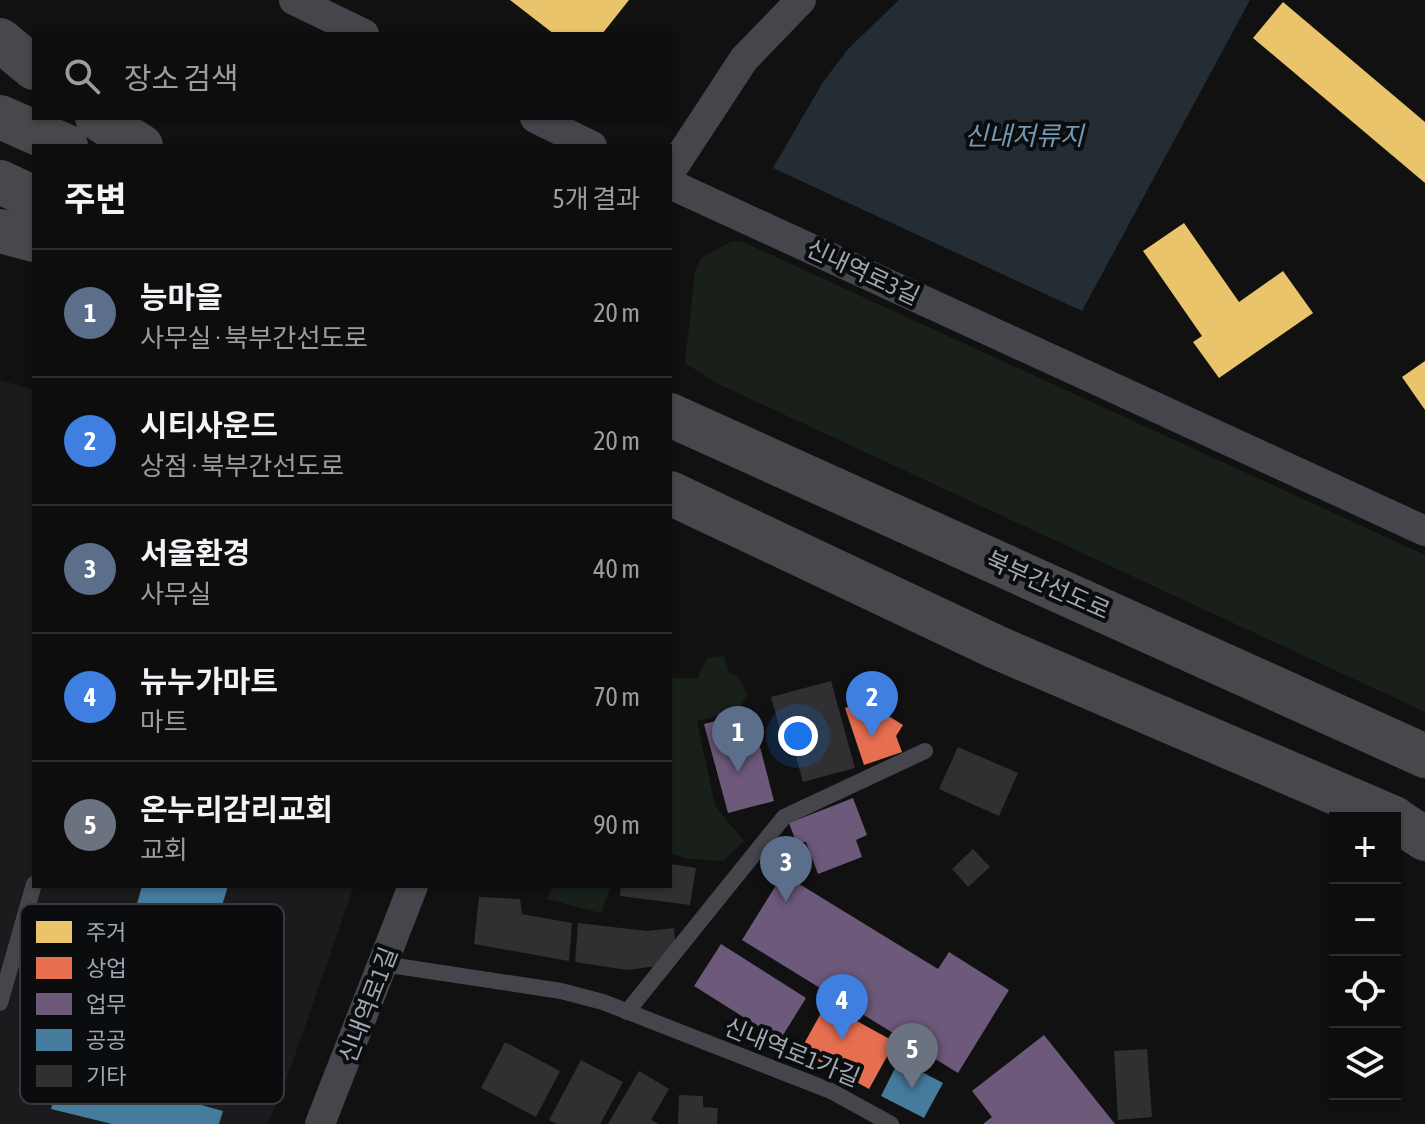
<!DOCTYPE html>
<html lang="ko">
<meta charset="utf-8">
<style>
body{margin:0;font-family:"Asap Condensed","Noto Sans KR",sans-serif;background:#1b1b1b;color:#f1f3f6}
.controls{position:absolute;right:24px;bottom:24px;display:grid;overflow:hidden;border-radius:0px;box-shadow:0 2px 6px #0004}
.controls button{width:72px;height:72px;display:grid;place-items:center;padding:0;border:0;border-bottom:2px solid #2d2d2e;background:#0d0d0d;color:#f1f3f6;font:40px sans-serif}
.you{position:absolute;left:798px;top:736px;width:28px;height:28px;margin:-20px;border:6px solid #fff;border-radius:50%;background:#1a73e8;box-shadow:0 0 0 12px #1a73e833}
.badge{display:grid;place-items:center;width:52px;height:52px;border-radius:50%;background:#d93025;color:#fff;font-size:26px;font-weight:700}
.pin{position:absolute;translate:-50% -66px;filter:drop-shadow(0 2px 4px #0008)}
.pin::after{content:'';position:absolute;top:42px;width:28px;height:24px;background:inherit;clip-path:polygon(0 0,100% 0,50% 100%)}
.list{margin:0;padding:0;list-style:none}
h2{display:flex;justify-content:space-between;align-items:center;height:104px;margin:0;padding:0 32px;font-size:34px}
h2 small{font-size:26px;font-weight:400;color:#9a9c9d}
.list li{display:grid;grid-template-columns:52px 1fr auto;gap:24px;align-items:center;box-sizing:border-box;height:128px;padding:0 32px;border-top:2px solid #2d2d2e}
.list b{display:block;font-size:30px;white-space:nowrap}
.list p{margin:0;font-size:26px;white-space:nowrap;color:#9a9c9d}
.list em{font-size:26px;font-style:normal;color:#9a9c9d}
.icon{flex:none;width:44px;height:44px;fill:none;stroke:currentColor;stroke-width:2;stroke-linecap:round;stroke-linejoin:round}
.map{position:relative;flex:none;width:1425px;height:1124px;overflow:hidden}
.search{position:absolute;background:#0d0d0d;box-shadow:0 2px 6px #0004;left:32px;top:32px;width:640px;height:88px;display:flex;align-items:center;gap:20px;box-sizing:border-box;padding:0 28px;border-radius:0px;color:#9a9c9d;font-size:30px}
.panel{position:absolute;background:#0d0d0d;box-shadow:0 2px 6px #0004;left:32px;top:144px;width:640px;height:744px;border-radius:0px}
.map>svg:first-child{display:block}
.built{fill:#1b1b1d}
.green{fill:#19201a}
.water{fill:#242d34}
.homes{fill:#e9c46a}
.shops{fill:#e76f51}
.offices{fill:#6d597a}
.public{fill:#457b9d}
.building{fill:#303032}
.lines{fill:none;stroke-linecap:round;stroke-linejoin:round}
.lane{stroke:#45464b;stroke-width:16}
.street{stroke:#45464b;stroke-width:30}
.highway{stroke:#48484c;stroke-width:44}
.labels{text-anchor:middle;dominant-baseline:central;stroke-width:8;stroke-linejoin:round;paint-order:stroke}
.street-label{font-size:24px;fill:#a0a7b5;stroke:#0b0c0d}
.water-label{font-size:26px;font-style:italic;fill:#7299b4;stroke:#0b0c0d}
.key{fill:#0b0c0d;stroke:#383a3f;stroke-width:2}
.key-label{font-size:22px;fill:#a0a7b5}
</style>
<div class="map">
<svg width="1425" height="1124" viewBox="0 0 1425 1124">
<rect width="100%" height="100%" fill="#111"/>
<polygon class="built" points="0,380 34,390 34,886 354,886 280,1098 267,1124 0,1124"/>
<g class="green">
<polygon points="732,241 743,242 1425,555 1425,712 716,383 685,363 695,273 701,258"/>
<polygon points="724,656 729,672 739,678 747,694 739,710 697,721 715,806 744,841 723,861 691,859 670,854 670,672 672,678 698,678 707,658"/>
<polygon points="552,886 611,886 601,913 547,899"/>
</g>
<polygon class="water" points="899,0 1250,0 1082,311 773,168 823,82 849,48"/>
<g class="homes">
<polygon points="510,0 629,0 602,34 554,34"/>
<polygon points="1283,2 1425,122 1425,183 1253,38"/>
<polygon points="1184,223 1239,302 1283,271 1313,313 1219,378 1193,342 1202,336 1143,251"/>
<polygon points="1425,361 1425,410 1402,377"/>
</g>
<g class="shops">
<polygon points="864,701 903,725 896,736 902,752 864,765 845,708"/>
<polygon points="826,1004 895,1042 869,1089 800,1051"/>
</g>
<g class="offices">
<polygon points="751,712 774,801 728,813 704,724"/>
<polygon points="853,798 867,835 856,840 862,857 818,874 806,842 796,842 789,823"/>
<polygon points="783,874 938,969 949,952 1009,990 958,1073 742,940"/>
<polygon points="721,944 806,998 780,1040 694,986"/>
<polygon points="1044,1035 1115,1124 983,1124 992,1117 972,1091"/>
</g>
<g class="public">
<polygon points="142,886 228,886 205,961 127,939"/>
<polygon points="93,969 258,1016 243,1059 120,1023 103,1078 223,1111 219,1124 112,1124 51,1109 66,1059 74,1019"/>
<polygon points="899,1060 943,1083 924,1118 881,1096"/>
</g>
<g class="building">
<polygon points="831,681 855,768 803,782 791,738 783,740 771,697"/>
<polygon points="958,747 1018,773 999,816 939,789"/>
<polygon points="973,849 990,867 968,887 952,869"/>
<polygon points="670,864 696,868 690,905 620,896 621,886 670,886"/>
<polygon points="479,897 520,899 522,914 572,923 569,961 474,944"/>
<polygon points="578,923 647,931 674,928 675,941 657,966 627,970 575,962"/>
<polygon points="505,1042 560,1071 536,1117 481,1088"/>
<polygon points="1147,1049 1152,1117 1118,1120 1114,1051"/>
<polygon points="581,1060 623,1082 600,1124 557,1124 549,1120"/>
<polygon points="639,1071 669,1089 651,1120 659,1124 608,1124"/>
<polygon points="679,1095 703,1096 703,1107 718,1108 717,1124 678,1124"/>
</g>
<g class="lines">
<g class="lane">
<polyline points="383,964 561,991 603,1002 831,1091 891,1124"/>
<polyline points="0,1003 34,884"/>
<polyline points="627,1012 784,817 925,751"/>
</g>
<g class="street">
<polyline points="294,0 364,34"/>
<polyline points="535,118 592,146"/>
<polyline points="670,172 744,59 801,0"/>
<polyline points="670,184 1425,531"/>
<polyline points="320,1124 413,886"/>
</g>
<g class="highway">
<polyline points="0,40 34,68"/>
<polyline points="0,117 66,146"/>
<polyline points="97,118 141,146"/>
<polyline points="0,182 34,198"/>
<polyline points="0,231 34,240"/>
<polyline points="670,415 1425,756"/>
<polyline points="670,493 996,647 1394,818"/>
<polyline points="1395,819 1425,839"/>
</g>
</g>
<g class="labels">
<g class="street-label">
<text transform="translate(863 272) rotate(25)">신내역로3길</text>
<text transform="translate(1048 585) rotate(24)">북부간선도로</text>
<text transform="translate(368 1005) rotate(-69)">신내역로1길</text>
<text transform="translate(792 1052) rotate(22)">신내역로1가길</text>
</g>
<g class="water-label">
<text x="1024" y="136">신내저류지</text>
</g>
</g>
<rect x="20" y="904" width="264" height="200" rx="12" class="key"/>
<rect x="36" y="921" width="36" height="22" fill="#e9c46a"/>
<rect x="36" y="957" width="36" height="22" fill="#e76f51"/>
<rect x="36" y="993" width="36" height="22" fill="#6d597a"/>
<rect x="36" y="1029" width="36" height="22" fill="#457b9d"/>
<rect x="36" y="1065" width="36" height="22" fill="#303032"/>
<g class="key-label">
<text x="86" y="940">주거</text>
<text x="86" y="976">상업</text>
<text x="86" y="1012">업무</text>
<text x="86" y="1048">공공</text>
<text x="86" y="1084">기타</text>
</g>
</svg>
<div class="controls">
<button>+</button>
<button>−</button>
<button><svg class="icon" aria-label="locate" viewBox="0 0 24 24"><circle cx="12" cy="12" r="6"/><path d="M12 2v4M12 18v4M2 12h4M18 12h4"/></svg></button>
<button><svg class="icon" aria-label="layers" viewBox="0 0 24 24"><path d="M12 4l9 5-9 5-9-5zM3 14l9 5 9-5"/></svg></button>
</div>
<div class="you"></div>
<div class="pin badge" style="left:738px;top:772px;background:#5c6f8a">1</div>
<div class="pin badge" style="left:872px;top:737px;background:#3f7fe0">2</div>
<div class="pin badge" style="left:786px;top:902px;background:#5c6f8a">3</div>
<div class="pin badge" style="left:842px;top:1040px;background:#3f7fe0">4</div>
<div class="pin badge" style="left:912px;top:1089px;background:#6b7280">5</div>
<div class="search"><svg class="icon" aria-label="search" viewBox="0 0 24 24"><circle cx="10" cy="10" r="6"/><path d="M15 15l6 6"/></svg>장소 검색</div>
<section class="panel">
<h2>주변<small>5개 결과</small></h2>
<ul class="list">
<li><span class="badge" style="background:#5c6f8a">1</span><div><b>능마을</b><p>사무실 · 북부간선도로</p></div><em>20 m</em></li>
<li><span class="badge" style="background:#3f7fe0">2</span><div><b>시티사운드</b><p>상점 · 북부간선도로</p></div><em>20 m</em></li>
<li><span class="badge" style="background:#5c6f8a">3</span><div><b>서울환경</b><p>사무실</p></div><em>40 m</em></li>
<li><span class="badge" style="background:#3f7fe0">4</span><div><b>뉴누가마트</b><p>마트</p></div><em>70 m</em></li>
<li><span class="badge" style="background:#6b7280">5</span><div><b>온누리감리교회</b><p>교회</p></div><em>90 m</em></li>
</ul>
</section>
</div>
